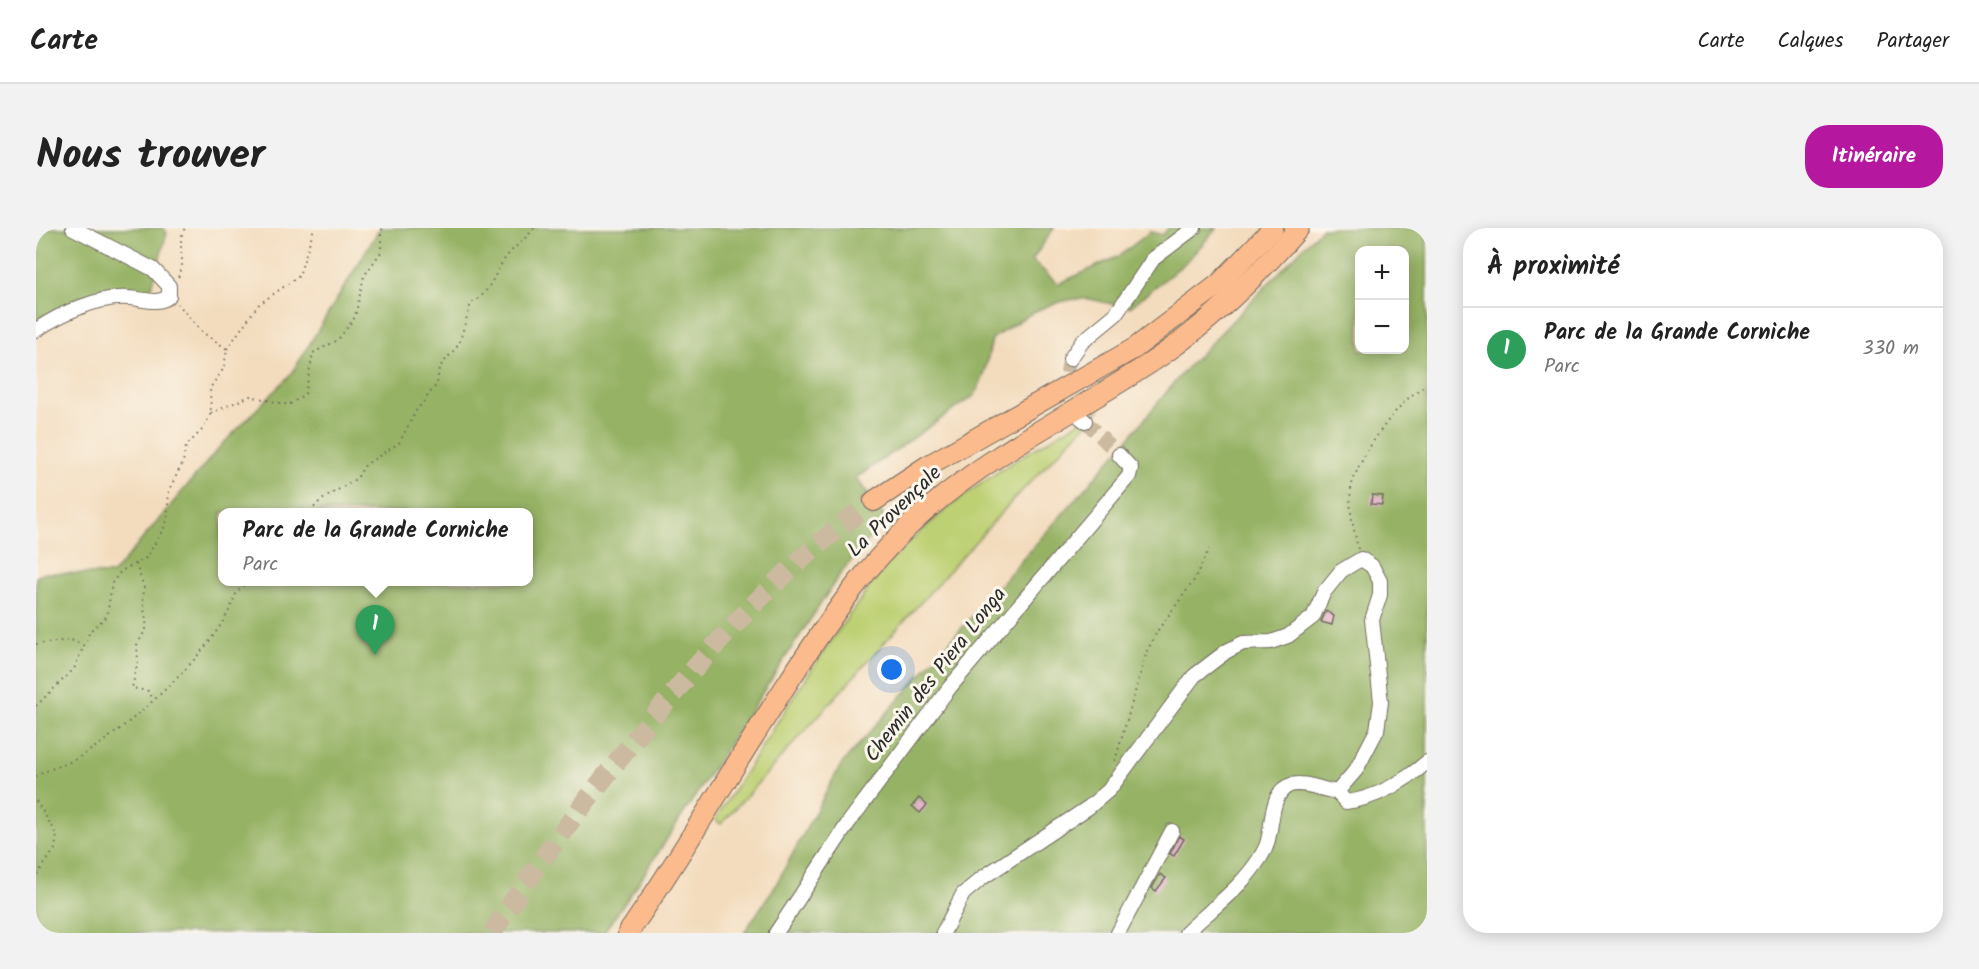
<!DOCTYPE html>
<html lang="fr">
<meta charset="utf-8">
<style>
body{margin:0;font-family:Kalam,sans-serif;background:#f2f2f2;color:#222}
.controls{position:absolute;right:18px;top:18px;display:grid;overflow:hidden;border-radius:12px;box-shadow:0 3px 15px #0003}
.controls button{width:54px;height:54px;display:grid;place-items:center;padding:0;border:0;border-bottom:2px solid #e0e0e0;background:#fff;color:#222;font:30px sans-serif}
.you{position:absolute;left:856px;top:442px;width:21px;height:21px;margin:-15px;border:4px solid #fff;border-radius:50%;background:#1a73e8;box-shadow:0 0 0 9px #1a73e833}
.badge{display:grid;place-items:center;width:39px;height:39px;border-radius:50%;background:#b5179e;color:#fff;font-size:20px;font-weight:700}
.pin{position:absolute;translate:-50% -50px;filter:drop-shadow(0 2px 3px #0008)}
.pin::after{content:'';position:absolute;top:32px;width:21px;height:18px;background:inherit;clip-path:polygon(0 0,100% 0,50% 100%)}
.popup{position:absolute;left:182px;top:280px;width:315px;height:78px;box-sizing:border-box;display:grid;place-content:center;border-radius:12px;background:#fff;filter:drop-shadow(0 2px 4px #0005);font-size:20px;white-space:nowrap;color:#767676}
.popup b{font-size:22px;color:#222}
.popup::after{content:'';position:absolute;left:50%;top:100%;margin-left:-12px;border:12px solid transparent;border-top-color:#fff}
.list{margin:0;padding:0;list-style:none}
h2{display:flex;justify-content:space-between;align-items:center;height:78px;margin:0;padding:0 24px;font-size:26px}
h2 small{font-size:20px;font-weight:400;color:#767676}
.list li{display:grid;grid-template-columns:39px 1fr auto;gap:18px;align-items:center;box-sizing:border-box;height:84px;padding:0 24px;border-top:2px solid #e0e0e0}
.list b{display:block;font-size:22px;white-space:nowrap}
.list p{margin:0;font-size:20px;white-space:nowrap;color:#767676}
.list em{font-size:20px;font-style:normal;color:#767676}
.map{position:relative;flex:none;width:1391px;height:705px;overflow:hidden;border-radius:24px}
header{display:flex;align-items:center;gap:36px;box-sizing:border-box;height:84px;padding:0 30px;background:#fff;border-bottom:2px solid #e0e0e0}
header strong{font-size:28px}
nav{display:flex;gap:33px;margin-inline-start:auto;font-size:21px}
.intro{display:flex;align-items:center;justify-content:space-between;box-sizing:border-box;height:144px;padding:0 36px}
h1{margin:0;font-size:42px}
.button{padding:15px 27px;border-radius:24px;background:#b5179e;color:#fff;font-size:21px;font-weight:700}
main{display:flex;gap:36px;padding:0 36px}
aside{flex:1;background:#fff;border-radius:24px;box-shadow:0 3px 15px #0003}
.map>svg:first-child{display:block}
.green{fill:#bdd073;stroke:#747e4f;stroke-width:1.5}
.forest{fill:#96b265;stroke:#606e48;stroke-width:1.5;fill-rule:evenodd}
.building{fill:#e2a8c8}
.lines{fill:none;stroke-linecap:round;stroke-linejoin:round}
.minor-tunnel{stroke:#cbb9a0;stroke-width:14;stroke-dasharray:14 7;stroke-linecap:butt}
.highway-tunnel{stroke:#cbb9a0;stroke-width:20;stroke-dasharray:20 10;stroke-linecap:butt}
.minor-casing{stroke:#71695e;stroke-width:16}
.highway-casing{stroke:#71695e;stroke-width:22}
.path{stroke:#71695e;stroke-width:2;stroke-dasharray:1.5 4.5;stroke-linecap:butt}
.minor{stroke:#fff;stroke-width:14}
.highway{stroke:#fbbb8d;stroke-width:20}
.labels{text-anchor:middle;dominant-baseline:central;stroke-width:6;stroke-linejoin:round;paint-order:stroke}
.street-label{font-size:21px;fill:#2b2b2b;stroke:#fbf7ec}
</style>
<header>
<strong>Carte</strong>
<nav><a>Carte</a><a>Calques</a><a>Partager</a></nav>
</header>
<div class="intro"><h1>Nous trouver</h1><a class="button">Itinéraire</a></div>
<main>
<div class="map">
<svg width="1391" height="705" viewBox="0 0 1391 705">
<rect width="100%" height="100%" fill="#fbf7ec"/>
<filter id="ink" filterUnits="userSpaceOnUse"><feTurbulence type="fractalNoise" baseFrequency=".0167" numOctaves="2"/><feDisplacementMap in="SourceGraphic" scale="12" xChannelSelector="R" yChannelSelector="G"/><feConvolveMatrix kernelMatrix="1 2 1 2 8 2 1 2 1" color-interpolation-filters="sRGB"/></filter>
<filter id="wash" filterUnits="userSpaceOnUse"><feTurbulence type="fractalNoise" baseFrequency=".008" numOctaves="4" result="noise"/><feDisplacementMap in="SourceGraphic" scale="24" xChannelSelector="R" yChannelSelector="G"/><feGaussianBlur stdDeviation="1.35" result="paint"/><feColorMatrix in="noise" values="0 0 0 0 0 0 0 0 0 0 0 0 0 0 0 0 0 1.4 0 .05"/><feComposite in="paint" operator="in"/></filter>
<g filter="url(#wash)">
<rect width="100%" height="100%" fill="#f3dcbd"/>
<path class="green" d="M1065,181L977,272L685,596L679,592C717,533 753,474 793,416C813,388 832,358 856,332C915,268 990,225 1065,181Z"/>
<g class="forest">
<polygon points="0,0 127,0 131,5 115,61 46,69 0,94"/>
<path d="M344,0H1018L996,32L1022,56L1083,28L1114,4L1127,7L1132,0H1181L1149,35L1094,79C1080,78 1066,73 1053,71C1017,68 984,91 956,111L948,147L939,167L820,250L850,291L804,346L597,663L567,705H0V349L10,345L77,346L182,221L256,145ZM186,284H492V354H186Z"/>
<path d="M1286,0H1391V705H708L738,660L805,537L1089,215L1147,144ZM1324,22H1368V122H1324Z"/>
</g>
<g id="blocks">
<g class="building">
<polygon points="1336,267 1347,268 1346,277 1335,276"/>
<polygon points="1290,383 1298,388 1296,397 1285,394"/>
<polygon points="883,570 891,577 884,585 876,578"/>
<polygon points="1143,608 1148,611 1138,628 1134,626"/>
<polygon points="1124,646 1130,650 1120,663 1116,660"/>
</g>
</g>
</g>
<g filter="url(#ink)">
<use href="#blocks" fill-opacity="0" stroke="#71695e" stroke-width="1.5"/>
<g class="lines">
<g class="minor-tunnel">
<path d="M1034,131C1027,151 1033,170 1044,188"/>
<polyline points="1049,193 1083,227"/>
</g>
<path class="highway-tunnel" d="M456,705C504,631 558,561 614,493C682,411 752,334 838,273"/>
<g class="minor-casing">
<g id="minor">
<path d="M0,102C24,86 62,68 92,70C106,70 122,78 133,68V58L117,41L37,0"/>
<polyline points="1034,131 1046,114 1080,86 1117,31 1158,0"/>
<polyline points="1045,190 1049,193"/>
<polyline points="740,705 813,594 914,459 1093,248 1095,240 1083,227"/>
<path d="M907,705L927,666L946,650L1053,579L1073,562L1158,448L1191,423L1207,415L1235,414L1252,408L1277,389L1288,364L1305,343L1325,331L1336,338L1344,353V367L1336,392L1345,474L1341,502L1320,542L1301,564L1310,574C1339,571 1369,553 1391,534"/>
<polyline points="1082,705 1136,603"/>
<path d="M1150,705C1177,679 1212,655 1229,621C1238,603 1232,568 1252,558C1265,552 1287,562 1301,564"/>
</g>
</g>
<g class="highway-casing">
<g id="highway">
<polyline points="838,273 891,238 1099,120 1183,56 1237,0"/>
<path d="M592,705C647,626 695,542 747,462C790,396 832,332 893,280C965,218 1051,179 1129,125C1179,90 1223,46 1263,0"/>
</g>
</g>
<g class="path">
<path d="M142,49C152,35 139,16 149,0"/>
<polyline points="191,121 222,77 263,48 278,0"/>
<polyline points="175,185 214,168 253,177 269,166 277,125 302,112 319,89 328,48 345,24 345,4 347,0"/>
<path d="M274,284L284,273L321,250L329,237L363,215L380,183L401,156L403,140L423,116L435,75C455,66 458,44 471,28C479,18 490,11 498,0"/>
<path d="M1322,321C1318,301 1311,276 1316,256C1325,226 1363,170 1391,157"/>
<polyline points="100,336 108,359 107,374 111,399 101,417 102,433 96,460 112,463 118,472"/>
<polyline points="0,416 35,412 47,417"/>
<polyline points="0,478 38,441 54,403 71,388 76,355 85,343 110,330 127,302 131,293 133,262 147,234 150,218 167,201 175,185 174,160 188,140 191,121 166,104 142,76"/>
<polyline points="1079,533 1111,423 1122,402 1159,351 1173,321"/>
<path d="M0,549C11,540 29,538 42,530C79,508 114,477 145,446C161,429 179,408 190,388C200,372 195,367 211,354"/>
<polyline points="0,573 21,606 19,621 0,648"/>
</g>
<use href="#minor" class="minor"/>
<use href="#highway" class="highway"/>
</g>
</g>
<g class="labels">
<g class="street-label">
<text transform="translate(859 284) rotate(-44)">La Provençale</text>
<text transform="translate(900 447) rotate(-52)">Chemin des Piera Longa</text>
</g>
</g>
</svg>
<div class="controls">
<button>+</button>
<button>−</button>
</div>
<div class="you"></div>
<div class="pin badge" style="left:339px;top:427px;background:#2e9e5b">1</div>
<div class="popup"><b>Parc de la Grande Corniche</b>Parc</div>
</div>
<aside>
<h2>À proximité<small></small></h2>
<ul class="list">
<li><span class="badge" style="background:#2e9e5b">1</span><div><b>Parc de la Grande Corniche</b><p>Parc</p></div><em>330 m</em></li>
</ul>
</aside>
</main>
